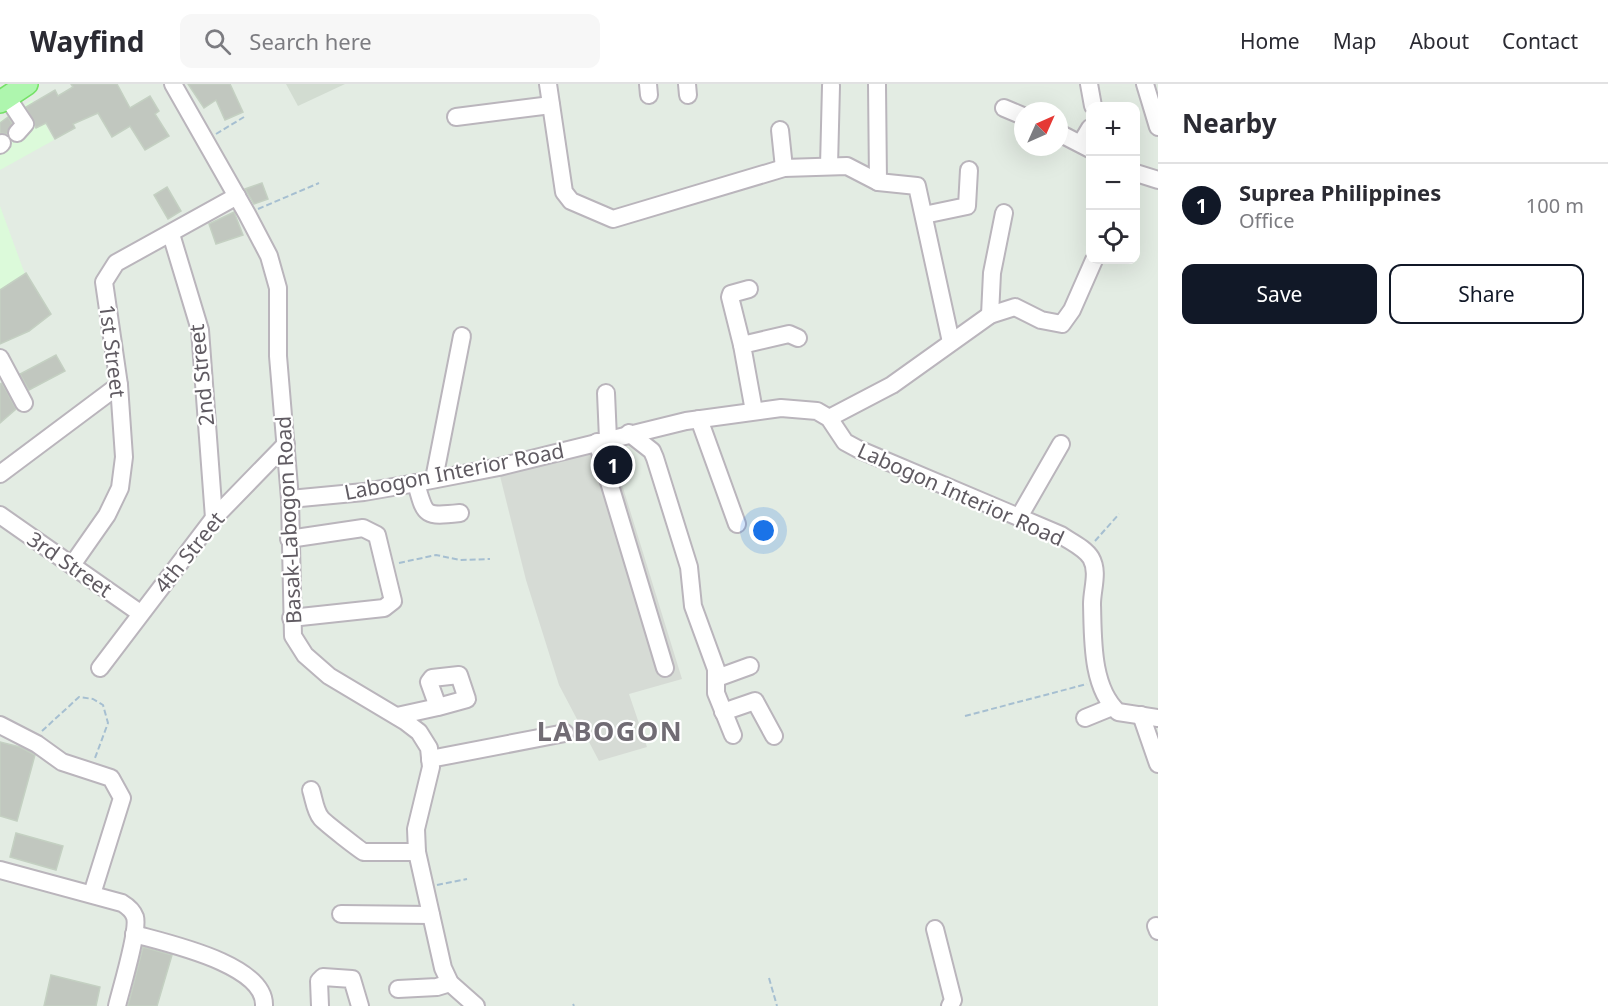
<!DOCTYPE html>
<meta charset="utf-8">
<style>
body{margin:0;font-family:"Noto Sans",sans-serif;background:#f7f7f7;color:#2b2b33}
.controls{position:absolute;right:18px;top:18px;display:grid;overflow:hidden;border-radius:12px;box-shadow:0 6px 24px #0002}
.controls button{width:54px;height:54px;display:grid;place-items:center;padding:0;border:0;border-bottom:2px solid #e1e1e2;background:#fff;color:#2b2b33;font:30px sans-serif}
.compass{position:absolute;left:1014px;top:18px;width:54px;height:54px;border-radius:50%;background:#fff;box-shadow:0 6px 24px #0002;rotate:45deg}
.you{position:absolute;left:764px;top:447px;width:21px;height:21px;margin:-15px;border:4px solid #fff;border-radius:50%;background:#1a73e8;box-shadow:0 0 0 9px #1a73e833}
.badge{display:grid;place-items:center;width:39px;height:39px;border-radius:50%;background:#111827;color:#fff;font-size:20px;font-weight:700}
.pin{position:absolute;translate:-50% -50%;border:3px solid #fff;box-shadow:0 2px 6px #0006}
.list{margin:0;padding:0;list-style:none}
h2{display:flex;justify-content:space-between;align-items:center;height:78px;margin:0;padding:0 24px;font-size:26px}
h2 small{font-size:20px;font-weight:400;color:#7c7c81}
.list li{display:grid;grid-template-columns:39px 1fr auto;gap:18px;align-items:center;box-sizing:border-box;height:84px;padding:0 24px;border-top:2px solid #e1e1e2}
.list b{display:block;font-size:22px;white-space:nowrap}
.list p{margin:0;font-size:20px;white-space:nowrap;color:#7c7c81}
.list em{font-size:20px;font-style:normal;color:#7c7c81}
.actions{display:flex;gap:12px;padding:18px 24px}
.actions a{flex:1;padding:14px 0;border:2px solid #111827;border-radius:12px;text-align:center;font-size:21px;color:#111827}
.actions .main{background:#111827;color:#fff}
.icon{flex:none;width:33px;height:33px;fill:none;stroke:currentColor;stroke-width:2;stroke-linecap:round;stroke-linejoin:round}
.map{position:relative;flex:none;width:1158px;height:922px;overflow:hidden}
header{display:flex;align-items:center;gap:36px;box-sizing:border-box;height:84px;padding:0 30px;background:#fff;border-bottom:2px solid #e1e1e2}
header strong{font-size:28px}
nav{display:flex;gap:33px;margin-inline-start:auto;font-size:21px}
.search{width:420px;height:54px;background:#f7f7f7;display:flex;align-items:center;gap:15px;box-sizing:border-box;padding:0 21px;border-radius:12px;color:#7c7c81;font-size:22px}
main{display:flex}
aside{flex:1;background:#fff}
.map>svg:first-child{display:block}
.commercial{fill:#dcfada}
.industrial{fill:#d6dbd5}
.education{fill:#d2dcd1}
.building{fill:#c1c7bf;stroke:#c4d0c2;stroke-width:1.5}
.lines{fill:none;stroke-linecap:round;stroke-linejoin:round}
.minor-casing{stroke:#bab5bc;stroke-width:20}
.major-casing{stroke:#75e167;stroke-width:24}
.path{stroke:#a6bfd1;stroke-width:2;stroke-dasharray:6 3;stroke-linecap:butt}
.minor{stroke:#fff;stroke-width:16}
.major{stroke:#aef6ae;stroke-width:21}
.labels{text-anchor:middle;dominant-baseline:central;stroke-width:4.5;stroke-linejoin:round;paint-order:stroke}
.street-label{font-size:21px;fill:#605b62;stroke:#fff}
.district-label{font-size:27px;font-weight:bold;letter-spacing:1.5px;fill:#716c74;stroke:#fff}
</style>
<header>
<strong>Wayfind</strong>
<div class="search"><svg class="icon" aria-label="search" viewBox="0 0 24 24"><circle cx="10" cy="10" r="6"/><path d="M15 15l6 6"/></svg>Search here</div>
<nav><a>Home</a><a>Map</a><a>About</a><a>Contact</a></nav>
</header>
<main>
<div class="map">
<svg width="1158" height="922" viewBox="0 0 1158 922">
<rect width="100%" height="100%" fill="#e3ece3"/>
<g class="commercial">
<polygon points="32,16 54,56 0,86 0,37"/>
<polygon points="0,122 26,193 0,209"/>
</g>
<polygon class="industrial" points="621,358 633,391 620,394 682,595 629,610 647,663 599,677 559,601 526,496 499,388"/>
<polygon class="education" points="286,0 345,0 298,22"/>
<g class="building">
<polygon points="71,0 117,0 130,24 150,12 159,27 155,30 169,52 145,66 130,42 112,53 98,29 73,40 75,44 55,55 46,39 36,44 26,23 55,6 58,12 73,3"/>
<polygon points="188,0 230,0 243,28 225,36 216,16 204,24"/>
<polygon points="8,33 12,39 7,50 0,49 0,39"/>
<polygon points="262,99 268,115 254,120 245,105"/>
<polygon points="167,103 181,127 168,135 154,111"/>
<polygon points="234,128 243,151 216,160 209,140"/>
<polygon points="26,189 51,230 29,247 0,260 0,206"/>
<polygon points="56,271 65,287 29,306 20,290"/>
<polygon points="2,299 16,325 0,339 0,300"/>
<polygon points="0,658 20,663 35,671 17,737 0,732"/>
<polygon points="16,749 63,762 56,786 10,773"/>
<polygon points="143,863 172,871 157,922 128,922"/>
<polygon points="51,891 100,903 96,922 44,922"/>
</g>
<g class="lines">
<g class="minor-casing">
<g id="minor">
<polyline points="173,0 247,130 269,172 278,204 278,272 290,415 293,552 305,571 329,592 406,638 419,648 429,664 431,683 416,745 417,768 443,884 450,899 476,922"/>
<polyline points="548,0 564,108 571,117 613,135 784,84 847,82 878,98 917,102 951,258"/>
<polyline points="648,0 649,11"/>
<polyline points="687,0 688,11"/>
<polyline points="1089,0 1093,22"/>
<polyline points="1145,0 1158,43"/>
<polyline points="877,1 878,98"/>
<polyline points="7,13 25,40 17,49"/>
<polyline points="1004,24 1023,32"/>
<polyline points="456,33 551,21"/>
<polyline points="780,46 784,84"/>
<polyline points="1059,49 1090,65"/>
<polyline points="1081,59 1090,44"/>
<polyline points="0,61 2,59"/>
<polyline points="829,82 831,2"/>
<polyline points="1136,89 1158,96"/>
<polyline points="924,131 967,122 969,86"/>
<polyline points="171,150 200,246 214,434"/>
<polyline points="990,231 992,189 1004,129"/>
<polyline points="742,261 730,213 731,210 749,205"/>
<polyline points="0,274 24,319"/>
<polyline points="606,309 608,355"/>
<polyline points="754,327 742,261 789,250 798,254"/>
<polyline points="829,334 892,301 990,231 1015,223 1041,236 1062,240 1072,226 1094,176"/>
<polyline points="699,335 737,440"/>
<polyline points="629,349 652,367 655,374 689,483 693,522 716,585 716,609 733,651"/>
<polyline points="597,358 665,584"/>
<polyline points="0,390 119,301"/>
<polyline points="434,395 462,252"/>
<path d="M416,399C425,432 424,433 460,429"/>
<path d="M290,415L364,408L416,399L499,383L686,337L781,324L817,327L829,334L845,358L858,365L1061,451C1071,458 1085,464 1091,474C1099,488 1092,505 1092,520C1093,554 1091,603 1118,628L1158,634"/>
<polyline points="0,431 140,529"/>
<polyline points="1019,433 1061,360"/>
<polyline points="289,455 363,444 377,451 393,517 384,524 291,534"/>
<polyline points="72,481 107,431 120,404 124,373 119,301 104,198 116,179 237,112"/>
<polyline points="100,584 214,434 286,360"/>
<polyline points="717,594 750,582"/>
<polyline points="723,628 755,617 774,652"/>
<polyline points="1141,631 1158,680"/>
<polyline points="397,632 438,623 429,598 432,594 459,591 467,615 438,623"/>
<polyline points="1085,634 1112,623"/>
<polyline points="0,641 37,660 62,678 111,694 122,714 92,810"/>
<polyline points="430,675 565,649"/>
<path d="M311,706C314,715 315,727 321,734C324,738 361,767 364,768H417"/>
<path d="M0,786L122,819C127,822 133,827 135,833C139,847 121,905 117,922"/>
<polyline points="341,830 431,831"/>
<polyline points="1156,842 1158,847"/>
<polyline points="935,845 953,916 950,922"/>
<path d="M134,850C166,859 266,880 264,922"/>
<polyline points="398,905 437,903 450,899"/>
<polyline points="320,922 319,897 323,893 352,895 360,922"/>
</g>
</g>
<g class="major-casing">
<polyline id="major" points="0,18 27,0"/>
</g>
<g class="path">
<polyline points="216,50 244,33"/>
<polyline points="258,125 319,99"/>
<polyline points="1095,457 1119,430"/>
<polyline points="399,479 436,471 460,476 490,475"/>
<polyline points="965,632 1087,600"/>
<polyline points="42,647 79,613 93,615 103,621 108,639 95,674"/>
<polyline points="437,801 467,795"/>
<polyline points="769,894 777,922"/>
<polyline points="573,920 574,922"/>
</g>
<use href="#minor" class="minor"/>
<use href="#major" class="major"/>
</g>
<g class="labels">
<g class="street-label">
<text transform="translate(113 267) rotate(83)">1st Street</text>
<text transform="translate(201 291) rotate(-96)">2nd Street</text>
<text transform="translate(454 387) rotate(-11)">Labogon Interior Road</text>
<text transform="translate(961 410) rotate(24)">Labogon Interior Road</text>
<text transform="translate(288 436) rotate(-93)">Basak-Labogon Road</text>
<text transform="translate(189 468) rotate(-51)">4th Street</text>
<text transform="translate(70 480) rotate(35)">3rd Street</text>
</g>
<g class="district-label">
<text x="610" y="646">LABOGON</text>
</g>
</g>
</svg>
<div class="controls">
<button>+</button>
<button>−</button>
<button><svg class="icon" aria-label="locate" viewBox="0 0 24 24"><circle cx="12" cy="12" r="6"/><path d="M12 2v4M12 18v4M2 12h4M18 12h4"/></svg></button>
</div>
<svg class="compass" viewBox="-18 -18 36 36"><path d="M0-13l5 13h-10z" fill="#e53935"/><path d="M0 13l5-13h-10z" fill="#7c7c81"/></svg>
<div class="you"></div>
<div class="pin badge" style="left:613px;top:381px">1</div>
</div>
<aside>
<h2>Nearby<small></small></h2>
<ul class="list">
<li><span class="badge">1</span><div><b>Suprea Philippines</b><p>Office</p></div><em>100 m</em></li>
</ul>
<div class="actions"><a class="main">Save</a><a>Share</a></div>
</aside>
</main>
